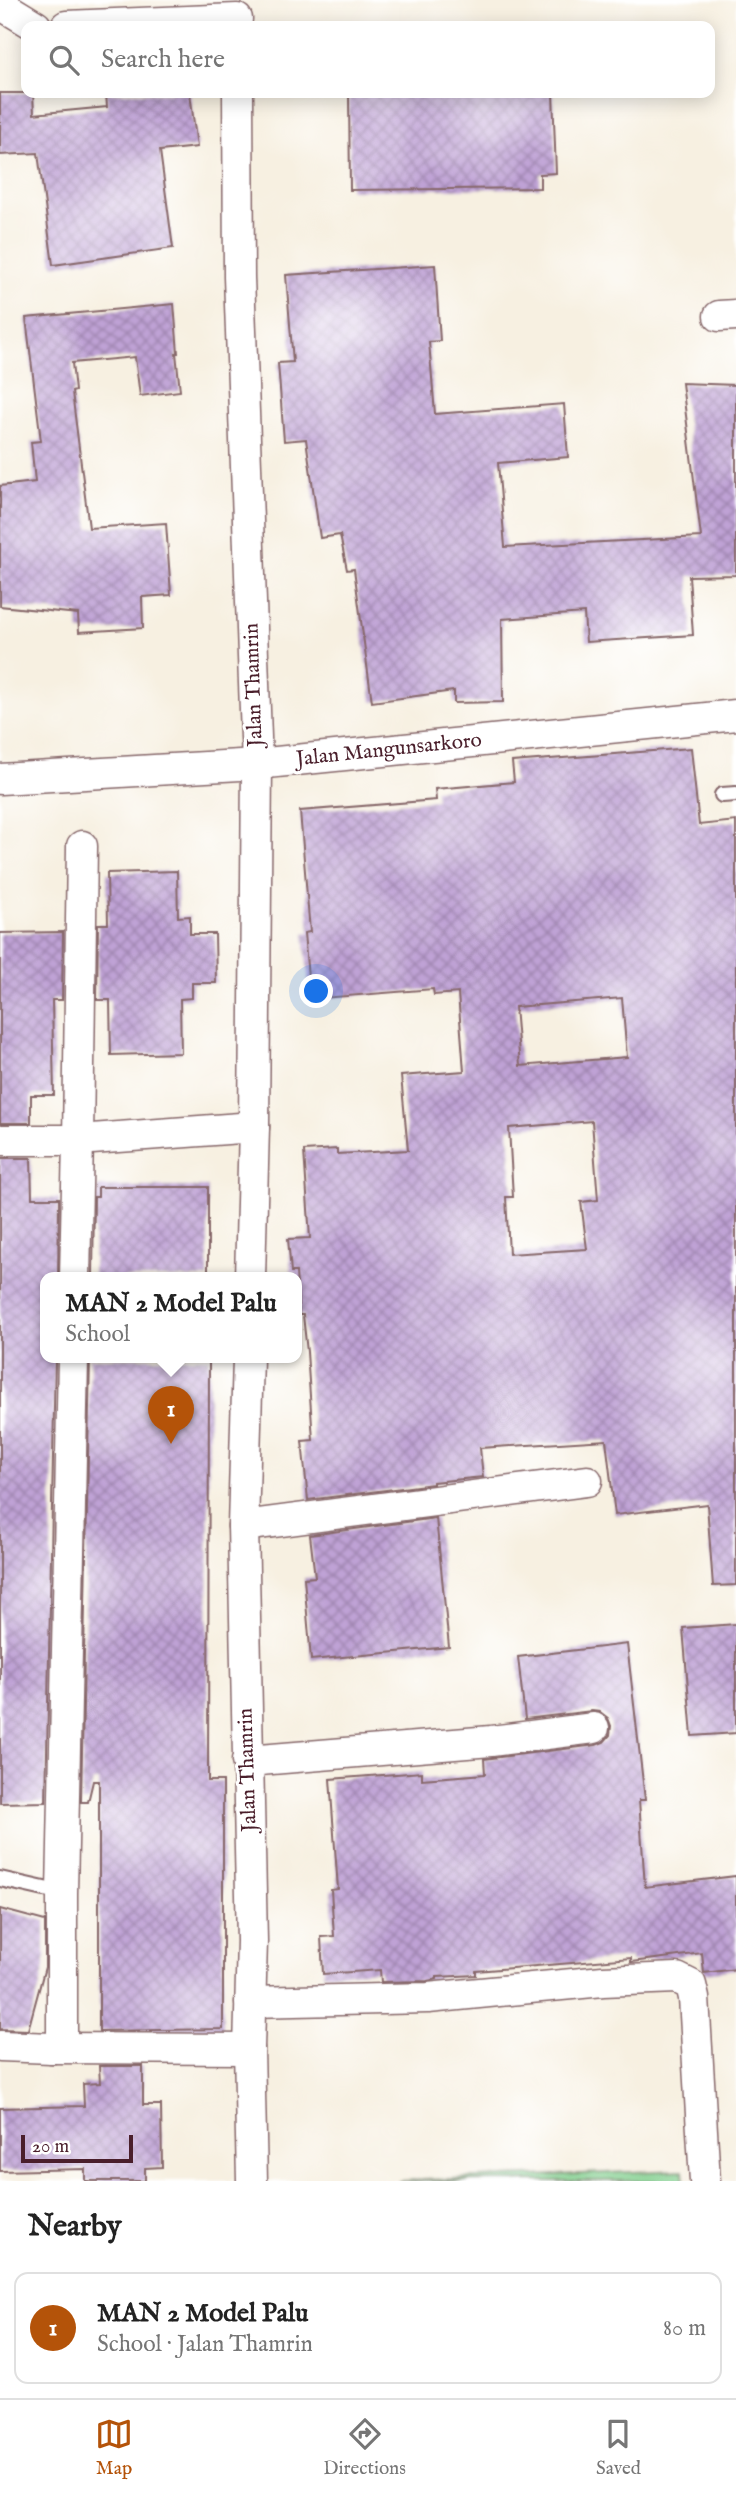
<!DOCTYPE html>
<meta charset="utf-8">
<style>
body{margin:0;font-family:"IM FELL English",serif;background:#f6f6f6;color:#222}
.scale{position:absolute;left:21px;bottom:18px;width:112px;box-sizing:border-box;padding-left:7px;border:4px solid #4a1f2b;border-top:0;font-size:19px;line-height:24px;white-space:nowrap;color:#4a1f2b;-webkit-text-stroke:5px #fff;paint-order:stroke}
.you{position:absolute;left:317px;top:992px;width:24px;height:24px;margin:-18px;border:5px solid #fff;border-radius:50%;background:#1a73e8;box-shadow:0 0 0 10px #1a73e833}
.badge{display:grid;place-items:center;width:46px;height:46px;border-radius:50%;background:#b45309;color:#fff;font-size:23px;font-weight:700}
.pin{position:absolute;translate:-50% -58px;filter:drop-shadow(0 2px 4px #0008)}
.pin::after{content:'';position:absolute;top:37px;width:24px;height:21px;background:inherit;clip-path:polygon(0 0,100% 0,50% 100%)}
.popup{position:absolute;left:40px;top:1272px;width:262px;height:91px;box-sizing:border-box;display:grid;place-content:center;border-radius:14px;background:#fff;filter:drop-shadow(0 2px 5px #0005);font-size:23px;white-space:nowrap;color:#767676}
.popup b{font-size:26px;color:#222}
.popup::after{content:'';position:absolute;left:50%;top:100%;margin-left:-14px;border:14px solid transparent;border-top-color:#fff}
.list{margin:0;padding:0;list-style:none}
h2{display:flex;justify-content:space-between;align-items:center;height:91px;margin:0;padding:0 28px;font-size:30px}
h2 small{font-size:23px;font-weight:400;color:#767676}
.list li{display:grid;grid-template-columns:46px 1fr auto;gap:21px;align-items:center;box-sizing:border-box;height:112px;margin:0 14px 14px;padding:0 14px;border:2px solid #e0e0e0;border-radius:14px}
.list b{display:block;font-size:26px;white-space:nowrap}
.list p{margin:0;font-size:23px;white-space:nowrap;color:#767676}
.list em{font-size:23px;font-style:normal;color:#767676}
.icon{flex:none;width:38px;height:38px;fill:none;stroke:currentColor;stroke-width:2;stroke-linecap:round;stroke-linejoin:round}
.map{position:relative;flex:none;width:736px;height:2181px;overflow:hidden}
.search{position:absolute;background:#fff;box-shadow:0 4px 18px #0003;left:21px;right:21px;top:21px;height:77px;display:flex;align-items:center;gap:18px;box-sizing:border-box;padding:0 24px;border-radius:14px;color:#767676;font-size:26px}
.sheet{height:217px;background:#fff}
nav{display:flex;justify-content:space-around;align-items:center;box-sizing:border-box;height:98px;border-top:2px solid #e0e0e0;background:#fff;font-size:19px;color:#767676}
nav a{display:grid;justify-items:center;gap:4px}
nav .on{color:#b45309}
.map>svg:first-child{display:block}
.pitch{fill:#82cf8e;stroke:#66775c;stroke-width:2}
.building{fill:url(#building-cross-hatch);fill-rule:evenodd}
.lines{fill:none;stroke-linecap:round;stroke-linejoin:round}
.lane-casing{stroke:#87686b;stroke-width:18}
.street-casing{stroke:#87686b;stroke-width:33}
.lane{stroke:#fff;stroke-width:14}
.street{stroke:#fff;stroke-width:30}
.labels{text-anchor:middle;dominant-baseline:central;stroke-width:6;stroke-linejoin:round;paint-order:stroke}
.street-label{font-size:21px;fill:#4a1f2b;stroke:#fff}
</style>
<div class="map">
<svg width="736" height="2181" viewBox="0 0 736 2181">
<defs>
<pattern id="building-cross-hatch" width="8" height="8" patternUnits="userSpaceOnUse" patternTransform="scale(1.75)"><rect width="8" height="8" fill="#bfa2d5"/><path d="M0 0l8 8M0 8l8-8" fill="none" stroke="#9d83ad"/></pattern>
</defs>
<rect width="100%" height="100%" fill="#fff"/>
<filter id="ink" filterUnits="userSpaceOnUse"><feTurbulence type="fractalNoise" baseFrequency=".0143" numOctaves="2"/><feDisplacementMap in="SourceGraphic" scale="14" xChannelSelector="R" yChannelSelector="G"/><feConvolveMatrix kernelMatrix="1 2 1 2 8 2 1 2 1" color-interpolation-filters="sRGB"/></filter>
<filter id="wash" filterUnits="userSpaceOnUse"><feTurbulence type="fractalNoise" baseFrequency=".00686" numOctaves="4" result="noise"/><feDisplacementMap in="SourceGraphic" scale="28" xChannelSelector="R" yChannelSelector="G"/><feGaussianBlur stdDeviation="1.57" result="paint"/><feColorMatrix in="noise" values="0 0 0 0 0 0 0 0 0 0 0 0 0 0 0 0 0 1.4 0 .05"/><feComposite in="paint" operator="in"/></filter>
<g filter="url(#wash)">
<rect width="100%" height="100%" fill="#f7f0e1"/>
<polygon class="pitch" points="683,2170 684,2181 398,2181"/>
<g id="blocks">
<g class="building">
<polygon points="0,93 33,93 34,114 107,107 106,93 190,93 197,147 160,151 173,248 53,265 38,153 0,155"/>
<polygon points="349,93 553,93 556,173 540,174 540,188 350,190"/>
<polygon points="435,265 440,341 429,342 435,414 564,404 568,457 498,463 505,547 701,537 682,383 736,385 736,575 689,576 693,635 586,642 584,613 502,619 503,702 454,703 454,691 372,702 354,569 347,570 340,535 320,538 306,439 284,441 278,363 293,362 286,275"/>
<polygon points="174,304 178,353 176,353 180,391 140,396 135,357 72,363 75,391 72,392 89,528 166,523 171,595 142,597 143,628 79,632 78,614 0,606 0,486 35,482 31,442 41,441 26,318"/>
<path d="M691,748L699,825L736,821V1585L713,1586L707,1504L615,1515L606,1440L480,1448L483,1477L433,1482V1484L308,1500L302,1441L313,1440L307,1352L303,1315H299L296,1272H291L288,1239L310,1238L304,1151L337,1149V1154L408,1150L401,1076L464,1071L458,993L434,995L433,989L310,999L304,933L310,932L300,811L436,800L435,789L514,782L512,762ZM622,998L627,1057L520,1066L515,1007ZM592,1121L598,1200L581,1202L587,1249L509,1254L506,1197H513L509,1128Z"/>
<polygon points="177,871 178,917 190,916 190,934 215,934 216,983 192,983 192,998 180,999 181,1053 111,1055 110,1000 97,1000 98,924 108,924 107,873"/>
<polygon points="63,932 62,1000 52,1000 54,1095 31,1095 31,1123 0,1123 0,933"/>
<polygon points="0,1158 31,1158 32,1198 59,1198 58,1278 45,1278 45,1358 55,1358 46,1802 0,1803"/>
<polygon points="98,1187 208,1187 208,1278 93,1278 94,1197 98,1197"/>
<polygon points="90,1358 209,1358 208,1781 223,1781 223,2029 99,2031 99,1781 93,1781 88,1802 81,1802"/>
<polygon points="436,1518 449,1647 311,1660 304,1578 315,1577 310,1535"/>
<polygon points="736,1624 736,1733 692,1736 683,1628"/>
<polygon points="627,1644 645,1800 639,1800 645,1887 736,1876 736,1969 704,1973 702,1953 631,1962 631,1958 476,1971 476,1975 437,1977 437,1979 427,1981 381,1982 380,1970 323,1974 321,1937 334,1936 331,1890 338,1889 330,1779 422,1772 422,1779 485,1774 484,1759 596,1745 604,1742 610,1735 611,1726 608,1718 600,1712 592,1711 525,1719 518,1657"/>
<polygon points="0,1909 45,1921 45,1967 28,2030 0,2029"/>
<polygon points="99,2066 143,2066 143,2105 161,2105 162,2167 145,2168 145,2181 85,2181 85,2169 0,2171 0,2108 84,2106 83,2084 100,2083"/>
</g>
</g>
</g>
<g filter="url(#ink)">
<use href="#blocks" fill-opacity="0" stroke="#87686b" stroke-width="2"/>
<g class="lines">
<g class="lane-casing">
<g id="lane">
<polyline points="722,795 736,794"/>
<polyline points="0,1879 62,1893"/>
</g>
</g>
<g class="street-casing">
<g id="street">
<polyline points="0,4 36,26"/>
<polyline points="66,26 237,19"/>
<polyline points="238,93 239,277 257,764 254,1127 250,1278"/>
<polyline points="719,316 736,315"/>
<polyline points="0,779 257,764 736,715"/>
<polyline points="0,1140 78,1140 82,846"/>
<polyline points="75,1278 78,1140 254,1127"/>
<polyline points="248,1358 243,1526 252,1941 249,2049 252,2181"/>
<polyline points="243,1526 587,1481"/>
<polyline points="247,1761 491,1741 594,1728"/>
<polyline points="250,2002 428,1998 603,1981 677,1978 691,1985 694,1998 705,2181"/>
<polyline points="0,2046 52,2048 62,2040 62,1893 73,1358"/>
<polyline points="52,2048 249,2049"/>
</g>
</g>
<use href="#lane" class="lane"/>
<use href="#street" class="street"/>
</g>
</g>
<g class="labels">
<g class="street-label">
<text transform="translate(254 685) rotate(-92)">Jalan Thamrin</text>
<text transform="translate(389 750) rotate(-6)">Jalan Mangunsarkoro</text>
<text transform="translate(248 1770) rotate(-92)">Jalan Thamrin</text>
</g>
</g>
</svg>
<div class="scale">20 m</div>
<div class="you"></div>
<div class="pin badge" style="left:171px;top:1444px">1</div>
<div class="popup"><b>MAN 2 Model Palu</b>School</div>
<div class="search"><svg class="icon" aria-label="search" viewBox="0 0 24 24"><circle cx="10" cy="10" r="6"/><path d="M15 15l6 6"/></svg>Search here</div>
</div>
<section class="sheet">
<h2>Nearby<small></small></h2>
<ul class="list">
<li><span class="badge">1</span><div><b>MAN 2 Model Palu</b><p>School · Jalan Thamrin</p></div><em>80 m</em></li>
</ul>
</section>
<nav>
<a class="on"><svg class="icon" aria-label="map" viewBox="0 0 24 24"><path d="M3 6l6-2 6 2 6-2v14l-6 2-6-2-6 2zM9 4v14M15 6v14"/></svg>Map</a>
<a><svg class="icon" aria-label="directions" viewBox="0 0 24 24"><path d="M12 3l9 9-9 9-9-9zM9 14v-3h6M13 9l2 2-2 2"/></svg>Directions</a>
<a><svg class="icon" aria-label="saved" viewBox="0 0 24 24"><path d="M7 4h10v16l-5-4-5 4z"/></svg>Saved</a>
</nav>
